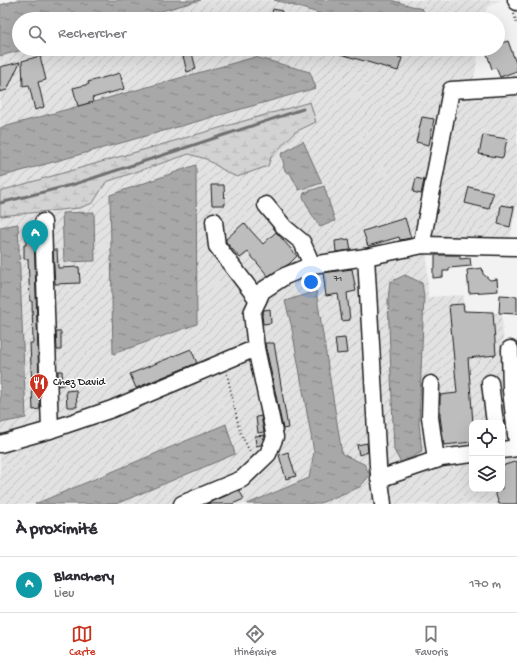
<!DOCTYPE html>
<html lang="fr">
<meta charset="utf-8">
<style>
body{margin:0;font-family:"Gochi Hand",sans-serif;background:#f2f2f3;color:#2b2b33}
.controls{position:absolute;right:12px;bottom:12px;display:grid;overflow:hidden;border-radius:8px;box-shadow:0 4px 16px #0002}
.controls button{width:36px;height:36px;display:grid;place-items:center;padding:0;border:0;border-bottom:1px solid #e1e1e2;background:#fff;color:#2b2b33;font:20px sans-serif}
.you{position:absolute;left:311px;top:282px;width:14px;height:14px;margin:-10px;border:3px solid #fff;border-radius:50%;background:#1a73e8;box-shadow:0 0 0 6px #1a73e833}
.badge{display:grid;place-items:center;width:26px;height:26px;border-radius:50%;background:#c8321e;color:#fff;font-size:13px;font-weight:700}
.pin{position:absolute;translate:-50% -33px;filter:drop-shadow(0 1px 2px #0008)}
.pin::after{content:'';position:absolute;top:21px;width:14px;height:12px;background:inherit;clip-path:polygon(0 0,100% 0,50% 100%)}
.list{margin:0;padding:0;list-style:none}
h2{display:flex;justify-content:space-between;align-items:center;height:52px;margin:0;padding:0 16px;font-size:17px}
h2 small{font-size:13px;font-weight:400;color:#7c7c81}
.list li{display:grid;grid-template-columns:26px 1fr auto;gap:12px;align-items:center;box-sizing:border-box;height:56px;padding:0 16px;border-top:1px solid #e1e1e2}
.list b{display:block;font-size:15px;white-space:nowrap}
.list p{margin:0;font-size:13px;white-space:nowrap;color:#7c7c81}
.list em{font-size:13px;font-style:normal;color:#7c7c81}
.icon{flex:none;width:22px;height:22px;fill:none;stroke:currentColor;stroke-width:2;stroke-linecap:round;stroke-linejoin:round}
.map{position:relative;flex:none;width:517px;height:504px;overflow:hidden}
.search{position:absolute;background:#fff;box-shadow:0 4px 16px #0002;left:12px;right:12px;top:12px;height:44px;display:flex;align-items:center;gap:10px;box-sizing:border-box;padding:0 14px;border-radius:22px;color:#7c7c81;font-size:15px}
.sheet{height:108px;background:#fff}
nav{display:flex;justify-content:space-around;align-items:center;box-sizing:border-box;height:56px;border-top:1px solid #e1e1e2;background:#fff;font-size:11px;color:#7c7c81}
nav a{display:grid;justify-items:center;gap:2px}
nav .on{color:#c8321e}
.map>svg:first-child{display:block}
.industrial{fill:url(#industrial-furrows);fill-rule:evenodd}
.wetland{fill:url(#wetland-marsh);stroke:#777}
.water{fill:url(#water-ripples);stroke:#707070}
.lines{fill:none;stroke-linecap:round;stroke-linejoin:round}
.stream{stroke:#707070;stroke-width:3}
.building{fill:#bdbdbd;stroke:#1c1c1c}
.minor-casing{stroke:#1c1c1c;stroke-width:19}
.path{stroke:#1c1c1c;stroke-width:2;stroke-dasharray:1 3;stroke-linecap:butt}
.minor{stroke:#fff;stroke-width:16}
.labels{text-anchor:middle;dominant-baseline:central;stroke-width:3;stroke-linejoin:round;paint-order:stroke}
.number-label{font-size:9px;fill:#444}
.poi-label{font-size:11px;fill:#1c1c1c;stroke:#fff;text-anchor:start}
</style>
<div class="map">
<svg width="517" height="504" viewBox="0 0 517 504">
<defs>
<pattern id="industrial-furrows" width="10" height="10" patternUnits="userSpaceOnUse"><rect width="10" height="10" fill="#e2e2e2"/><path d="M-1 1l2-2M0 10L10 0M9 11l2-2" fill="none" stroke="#c1c1c1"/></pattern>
<pattern id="wetland-marsh" width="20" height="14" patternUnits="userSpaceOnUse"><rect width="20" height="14" fill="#d2d2d2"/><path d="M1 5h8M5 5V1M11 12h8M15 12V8" fill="none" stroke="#b4b4b4"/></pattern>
<pattern id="water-ripples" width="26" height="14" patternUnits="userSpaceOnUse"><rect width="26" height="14" fill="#a8a8a8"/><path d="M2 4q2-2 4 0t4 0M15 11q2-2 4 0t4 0" fill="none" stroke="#888"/></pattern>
</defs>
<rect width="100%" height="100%" fill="#f2f2f2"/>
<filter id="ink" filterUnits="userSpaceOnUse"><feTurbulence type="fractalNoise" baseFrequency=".025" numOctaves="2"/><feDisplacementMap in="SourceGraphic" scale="8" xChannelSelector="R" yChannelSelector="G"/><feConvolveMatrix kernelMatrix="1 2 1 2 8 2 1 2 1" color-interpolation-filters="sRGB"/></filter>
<g filter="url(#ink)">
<g class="industrial">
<polygon points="201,0 274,0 339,19 133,19"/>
<polygon points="391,0 500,0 487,7 484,19 431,19 422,9"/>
<path d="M26,49H479L474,79L502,80L517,74V204L507,253L427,252L428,297L463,295L466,311L499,313L502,315L510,449H517V504H318L360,487L364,464L342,454L316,291L285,301L291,324L314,452L309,478L247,504H116L235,454L225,424L35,504H0V216L79,208L106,182L189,154L206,159L228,173L271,157L295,132L316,122L0,191V56ZM472,423H502V489H472Z"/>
</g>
<polygon class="wetland" points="310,102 316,122 295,132 271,157 268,166 237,177 228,173 206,159 189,154 106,182 93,203 79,208 0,216 0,191"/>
<g class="water">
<polygon points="17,0 201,0 133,19 19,19 19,49 26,49 0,56 0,5"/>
<polygon points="274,0 391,0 422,9 431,19 339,19"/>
<polygon points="255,57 310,72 316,88 0,177 0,128"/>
<polygon points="303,141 322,183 299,190 290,173 286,172 283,167 284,165 281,154"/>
<polygon points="196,165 197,324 113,354 110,195"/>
<polygon points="324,186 335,221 320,227 312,215 303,197 304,193"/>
<polygon points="94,212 95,261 64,262 62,213"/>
<polygon points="18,224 26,418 0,423 0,227"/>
<polygon points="405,275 422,283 424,296 419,423 422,452 401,463 394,450 388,300 390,282"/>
<polygon points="316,291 342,454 364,464 370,475 360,487 318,504 247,504 309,478 314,452 291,324 285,301"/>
<polygon points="226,424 235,454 116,504 35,504"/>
</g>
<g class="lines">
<polyline class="stream" points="0,203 75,184 303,109"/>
</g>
<g class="building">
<polygon points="273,9 282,11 280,19 270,19"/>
<polygon points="508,41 517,66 517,71 500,77 496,68 492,69 487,54 491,52 490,49 498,49 498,44"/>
<polygon points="330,49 367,49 402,58 398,71 330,51"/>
<polygon points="192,53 196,69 187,72 183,56"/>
<polygon points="40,56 46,80 38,82 44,107 35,110 29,85 23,86 22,61"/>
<polygon points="20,62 7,90 0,92 0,67"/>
<polygon points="120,73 124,89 92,98 93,102 78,106 73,88 89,84 88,82"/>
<polygon points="422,117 434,119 429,145 416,142"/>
<polygon points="483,135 507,139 503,158 479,154"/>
<polygon points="416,178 424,180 421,194 413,192"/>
<polygon points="211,185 224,185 225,205 212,205"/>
<polygon points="469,187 493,193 489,209 465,203"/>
<polygon points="501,205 514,207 510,227 498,224"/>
<polygon points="405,218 411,238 400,240 399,237 368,246 363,231"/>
<polygon points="244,223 263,244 276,232 297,256 289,264 268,276 248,252 240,258 226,242 226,239"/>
<polygon points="26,235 34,235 40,409 33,410 30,343 33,343 32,301 30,301 28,259 24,259 24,245 26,245"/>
<polygon points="349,239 351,250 336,252 335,241"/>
<polygon points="53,250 57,250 58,268 79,267 80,283 55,284"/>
<polygon points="435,255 460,255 460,259 470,258 471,266 449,268 449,271 443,271 443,277 433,278 433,268 435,268"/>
<polygon points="482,268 483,274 490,280 497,279 498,291 469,293 467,270"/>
<polygon points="352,269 356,291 347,293 350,320 342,321 338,294 326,296 323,273"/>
<polygon points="500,295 517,296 517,314 499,313"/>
<polygon points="463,304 464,311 493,312 496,355 468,358 473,423 472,423 472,442 444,445 440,416 440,395 457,393 449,305"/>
<polygon points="270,309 271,323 263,324 262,315 264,310"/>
<polygon points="56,332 61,332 61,350 57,350"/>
<polygon points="345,338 347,353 337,354 335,339"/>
<polygon points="265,343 274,343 288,428 283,429"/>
<polygon points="191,349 197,363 136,388 130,374"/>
<polygon points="58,371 62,371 63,385 58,386"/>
<polygon points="76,390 77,407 67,407 66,391"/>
<polygon points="261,416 264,432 258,433 256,417"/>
<polygon points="265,435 261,445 256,446 255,436"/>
<polygon points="367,443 368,452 359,455 357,445"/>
<polygon points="288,452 296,476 286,479 279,455"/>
<polygon points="517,461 517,504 499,504 494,489 502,489 502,466"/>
<polygon points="239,490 244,499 232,504 207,504"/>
</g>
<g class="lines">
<g class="minor-casing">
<g id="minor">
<polyline points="516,0 517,2"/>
<polyline points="266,205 285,228 302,242 312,265"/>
<polyline points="214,221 217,246 258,300"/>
<polyline points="43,222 50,430"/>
<polyline points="423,245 423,237 451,90 517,86"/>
<polyline points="510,349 511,390 517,443"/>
<polyline points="490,383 495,423"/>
<polyline points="431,384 430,417 436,460"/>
<polyline points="0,444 50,430 112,409 256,348"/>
<polyline points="502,450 517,448"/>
<polyline points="379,479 441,458 472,454"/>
<polyline points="182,504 242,479 268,454 275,437 256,348 252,313 262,291 285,276 312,265 366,257"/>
<polyline points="383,504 378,466 366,257 423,245 517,247"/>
</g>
</g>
<g class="path">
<polyline points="514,14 517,24"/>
<polyline points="227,374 240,432 251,454"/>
</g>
<use href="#minor" class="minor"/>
</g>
</g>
<defs>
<g id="restaurant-pin" transform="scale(1)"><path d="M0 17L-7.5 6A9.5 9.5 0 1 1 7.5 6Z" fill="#c8321e" stroke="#fff"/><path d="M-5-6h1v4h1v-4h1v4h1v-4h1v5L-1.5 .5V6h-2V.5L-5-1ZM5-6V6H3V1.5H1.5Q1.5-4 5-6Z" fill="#fff"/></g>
</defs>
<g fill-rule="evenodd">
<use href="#restaurant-pin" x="39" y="383"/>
</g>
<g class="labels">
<g class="number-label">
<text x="338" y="279">71</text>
</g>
<g class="poi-label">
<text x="53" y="383">Chez David</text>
</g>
</g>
</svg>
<div class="controls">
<button><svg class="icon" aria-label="locate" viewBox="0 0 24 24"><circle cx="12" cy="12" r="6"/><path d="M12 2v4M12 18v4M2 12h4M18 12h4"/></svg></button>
<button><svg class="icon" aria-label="layers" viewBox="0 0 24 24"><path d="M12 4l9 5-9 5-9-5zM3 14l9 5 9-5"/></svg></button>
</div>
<div class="you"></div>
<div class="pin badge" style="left:35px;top:253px;background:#0f9aa8">A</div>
<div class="search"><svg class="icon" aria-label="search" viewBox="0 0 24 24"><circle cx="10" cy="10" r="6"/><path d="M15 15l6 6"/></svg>Rechercher</div>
</div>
<section class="sheet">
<h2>À proximité<small></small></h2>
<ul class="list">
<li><span class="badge" style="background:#0f9aa8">A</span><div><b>Blanchery</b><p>Lieu</p></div><em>170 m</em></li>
</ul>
</section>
<nav>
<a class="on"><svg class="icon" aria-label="map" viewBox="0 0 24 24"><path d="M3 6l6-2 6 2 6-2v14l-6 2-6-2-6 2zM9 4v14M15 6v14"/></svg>Carte</a>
<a><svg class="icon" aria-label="directions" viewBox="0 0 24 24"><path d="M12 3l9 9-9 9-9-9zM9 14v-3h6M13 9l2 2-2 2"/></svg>Itinéraire</a>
<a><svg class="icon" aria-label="saved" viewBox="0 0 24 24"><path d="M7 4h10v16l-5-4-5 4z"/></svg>Favoris</a>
</nav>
